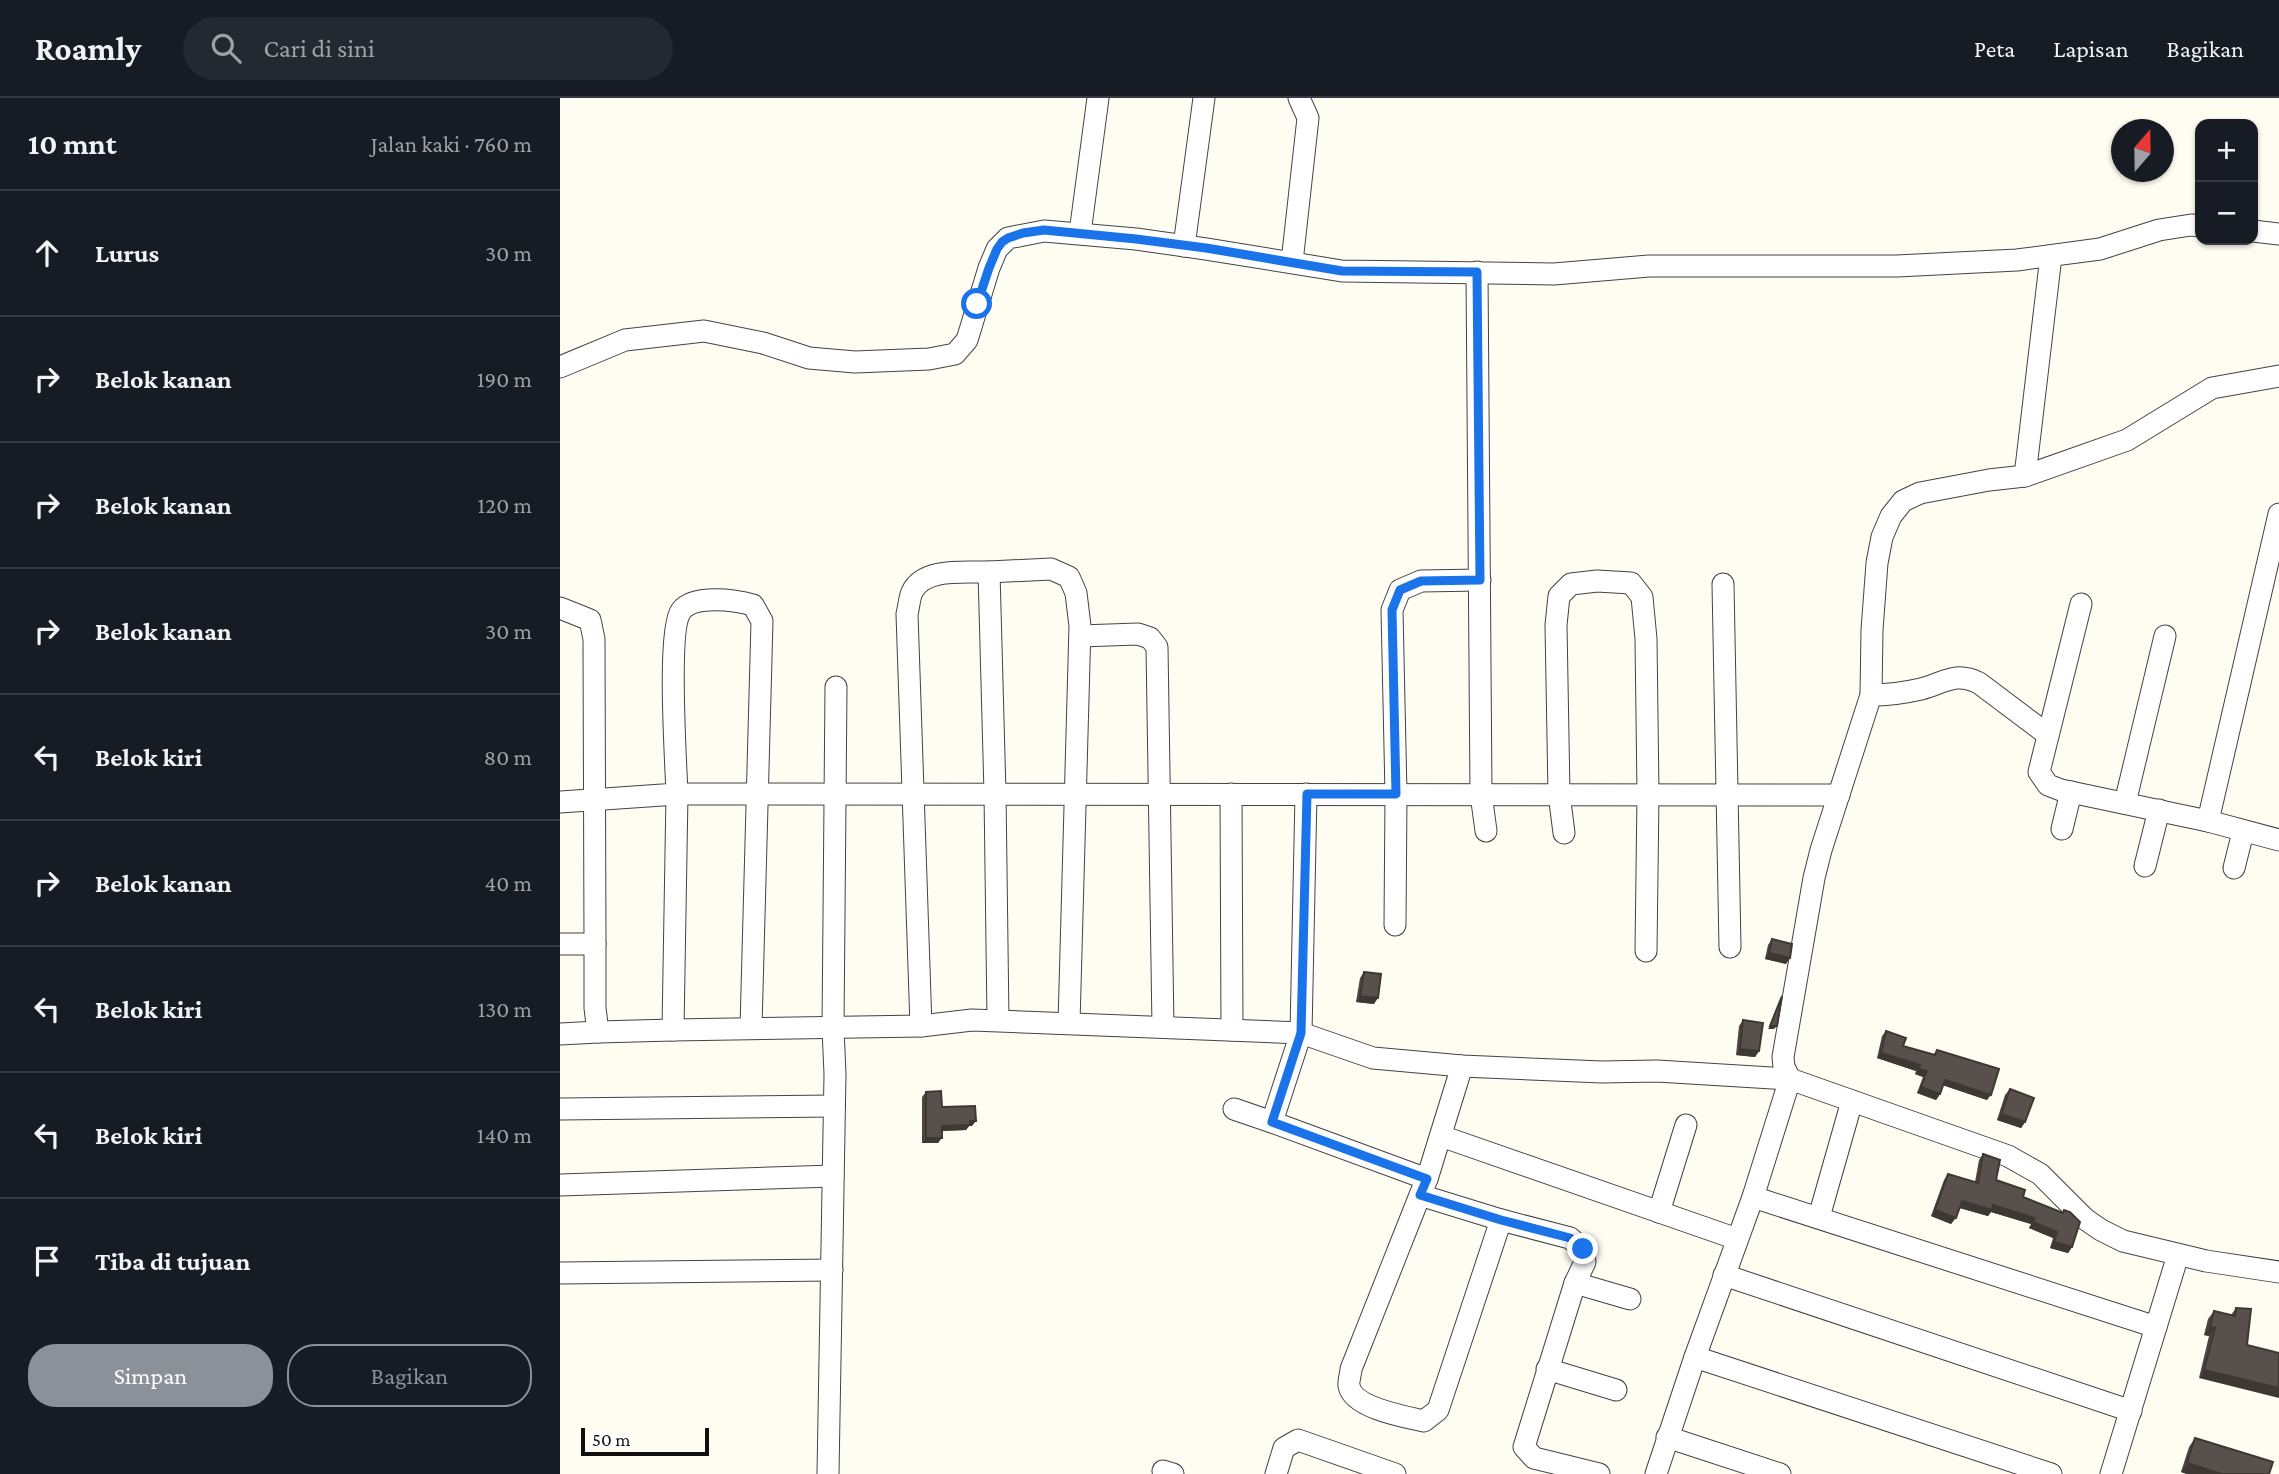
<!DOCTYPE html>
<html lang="id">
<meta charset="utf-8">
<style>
body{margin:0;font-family:"Crimson Pro",serif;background:#242831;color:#f1f3f6}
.controls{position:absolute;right:21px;top:21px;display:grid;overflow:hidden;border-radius:14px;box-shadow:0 2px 5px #0004}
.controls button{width:63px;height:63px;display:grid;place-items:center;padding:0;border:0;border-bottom:2px solid #363941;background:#171b24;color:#f1f3f6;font:35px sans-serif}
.compass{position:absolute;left:1551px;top:21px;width:63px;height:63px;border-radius:50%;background:#171b24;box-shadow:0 2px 5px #0004;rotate:20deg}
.scale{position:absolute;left:21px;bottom:18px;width:128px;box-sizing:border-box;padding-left:7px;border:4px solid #101010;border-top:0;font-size:19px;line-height:24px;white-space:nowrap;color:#101010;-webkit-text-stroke:5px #fff;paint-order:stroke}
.stop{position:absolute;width:21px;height:21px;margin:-16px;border:5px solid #1a73e8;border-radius:50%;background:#fff}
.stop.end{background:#1a73e8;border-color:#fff;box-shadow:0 2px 7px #0008}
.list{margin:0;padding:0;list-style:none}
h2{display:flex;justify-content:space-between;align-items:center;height:91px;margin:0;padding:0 28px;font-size:30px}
h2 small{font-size:23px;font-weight:400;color:#9ea1a6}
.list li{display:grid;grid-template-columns:46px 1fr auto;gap:21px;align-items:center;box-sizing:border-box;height:126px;padding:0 28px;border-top:2px solid #363941}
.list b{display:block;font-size:26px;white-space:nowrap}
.list em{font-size:23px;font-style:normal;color:#9ea1a6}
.actions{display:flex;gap:14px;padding:21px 28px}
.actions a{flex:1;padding:16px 0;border:2px solid #8c9099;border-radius:28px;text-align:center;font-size:24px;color:#8c9099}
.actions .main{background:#8c9099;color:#fff}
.icon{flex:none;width:38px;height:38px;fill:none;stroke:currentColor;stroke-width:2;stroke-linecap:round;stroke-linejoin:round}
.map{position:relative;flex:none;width:1719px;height:1376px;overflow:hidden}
header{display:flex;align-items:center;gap:42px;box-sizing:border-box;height:98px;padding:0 35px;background:#171b24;border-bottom:2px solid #363941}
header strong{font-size:33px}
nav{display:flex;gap:38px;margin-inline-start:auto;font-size:24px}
.search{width:490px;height:63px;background:#242831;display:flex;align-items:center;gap:18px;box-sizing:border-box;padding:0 24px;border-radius:38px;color:#9ea1a6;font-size:26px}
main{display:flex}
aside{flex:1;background:#171b24}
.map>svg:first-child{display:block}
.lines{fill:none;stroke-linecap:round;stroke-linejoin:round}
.minor-casing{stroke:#434343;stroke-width:23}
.minor{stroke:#fff;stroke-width:21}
.wall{fill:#4c4541}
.shaded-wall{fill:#3e3835}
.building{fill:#58504c;stroke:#3e3835;stroke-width:2}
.route{stroke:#1a73e8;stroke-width:9}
</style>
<header>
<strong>Roamly</strong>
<div class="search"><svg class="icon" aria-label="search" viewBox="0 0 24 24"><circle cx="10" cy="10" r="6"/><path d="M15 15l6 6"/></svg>Cari di sini</div>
<nav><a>Peta</a><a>Lapisan</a><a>Bagikan</a></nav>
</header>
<main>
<aside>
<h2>10 mnt<small>Jalan kaki · 760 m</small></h2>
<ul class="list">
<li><svg class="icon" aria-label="ahead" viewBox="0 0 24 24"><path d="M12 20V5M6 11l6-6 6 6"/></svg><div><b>Lurus</b></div><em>30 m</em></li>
<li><svg class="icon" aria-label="right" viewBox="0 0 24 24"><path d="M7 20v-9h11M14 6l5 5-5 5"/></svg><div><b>Belok kanan</b></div><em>190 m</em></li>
<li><svg class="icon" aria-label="right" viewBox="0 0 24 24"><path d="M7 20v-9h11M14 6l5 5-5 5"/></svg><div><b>Belok kanan</b></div><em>120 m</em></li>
<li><svg class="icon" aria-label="right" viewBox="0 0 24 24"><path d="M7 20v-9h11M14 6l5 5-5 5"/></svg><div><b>Belok kanan</b></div><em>30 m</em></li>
<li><svg class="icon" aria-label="left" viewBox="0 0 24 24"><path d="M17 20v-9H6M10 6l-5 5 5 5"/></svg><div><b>Belok kiri</b></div><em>80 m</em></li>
<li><svg class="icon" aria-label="right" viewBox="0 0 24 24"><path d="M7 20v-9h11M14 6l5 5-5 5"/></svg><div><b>Belok kanan</b></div><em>40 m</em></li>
<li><svg class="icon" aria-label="left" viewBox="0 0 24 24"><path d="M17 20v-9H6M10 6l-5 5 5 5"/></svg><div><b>Belok kiri</b></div><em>130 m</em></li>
<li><svg class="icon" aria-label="left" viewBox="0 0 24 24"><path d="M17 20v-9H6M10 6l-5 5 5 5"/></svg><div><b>Belok kiri</b></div><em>140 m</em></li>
<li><svg class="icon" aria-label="arrive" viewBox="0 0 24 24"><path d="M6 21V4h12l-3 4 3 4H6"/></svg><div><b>Tiba di tujuan</b></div></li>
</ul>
<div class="actions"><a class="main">Simpan</a><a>Bagikan</a></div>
</aside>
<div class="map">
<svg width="1719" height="1376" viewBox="0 0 1719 1376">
<rect width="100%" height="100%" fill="#fffcf2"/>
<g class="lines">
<g class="minor-casing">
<g id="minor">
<polyline points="1693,133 1719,136"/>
<polyline points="520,135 538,0"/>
<polyline points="624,148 644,0"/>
<polyline points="732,164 748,20 739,0"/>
<polyline points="917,174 921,696 926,733"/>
<polyline points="0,269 65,242 144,233 203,245 249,260 295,264 369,261 395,256 407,242 429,170 437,151 448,140 484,133 576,141 646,151 782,173 994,176 1089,168 1337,168 1457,162 1540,151 1599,132 1631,127 1640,128"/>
<polyline points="1465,378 1491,158"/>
<polyline points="1719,416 1648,723 1719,742"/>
<polyline points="429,474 491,471 509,479 516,495 520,528 509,925"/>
<polyline points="1163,486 1170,849"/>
<polyline points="1521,506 1479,674 1488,687 1501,692 1648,723"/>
<polyline points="0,510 30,522 34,541 35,846"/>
<polyline points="520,538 578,536 590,540 597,549 603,929"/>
<path d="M1311,597C1327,597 1344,595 1361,591C1384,585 1395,573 1419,585L1488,637"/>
<polyline points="671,696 672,932"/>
<polyline points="746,696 741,935 712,1024 867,1081 902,968"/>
<polyline points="1279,697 117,696 113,932 361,928 412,922 741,935 813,960 902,968 1042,974 1097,973 1230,981 1448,1058 1480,1076 1525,1121 1541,1132 1563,1143 1646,1163 1719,1174"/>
<path d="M0,704L117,696C116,666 107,532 121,513C133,496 176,502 193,507L202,523L191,929"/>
<polyline points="1565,705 1605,538"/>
<polyline points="1502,731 1511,694"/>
<polyline points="1004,735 999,696 996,527 999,498 1011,486 1037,483 1071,485 1082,499 1086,541 1088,696 1086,853"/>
<polyline points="1585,768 1599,712"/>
<polyline points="1674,770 1683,734"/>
<polyline points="835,827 836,696 832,512 840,492 861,483 920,482"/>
<polyline points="0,846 35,846 35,910 38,934 113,932"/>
<path d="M361,928L347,516C349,509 349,501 352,494C364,469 405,475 429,474L435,695L438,922"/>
<polyline points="0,936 38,934"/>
<polyline points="0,1011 274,1008"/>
<polyline points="674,1011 712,1024"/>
<polyline points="881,1038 1177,1141"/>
<polyline points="0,1087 273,1078"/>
<path d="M860,1097L941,1122L878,1312L864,1323C846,1319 793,1310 789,1288C788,1283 791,1276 791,1271L860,1097L867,1081"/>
<polyline points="1193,1099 1596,1229"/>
<polyline points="1099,1114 1126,1027"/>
<polyline points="1259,1119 1292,1003"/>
<polyline points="941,1122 1010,1140 1023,1151 1025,1164 1015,1185 964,1349 974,1360 1039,1376"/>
<polyline points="0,1175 272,1172"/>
<polyline points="1164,1177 1571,1313"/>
<polyline points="1015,1185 1070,1201"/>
<polyline points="1135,1259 1491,1376"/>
<polyline points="987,1271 1056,1292"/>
<polyline points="1107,1339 1220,1376"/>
<polyline points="603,1373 613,1376"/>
<polyline points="268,1376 275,976 273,931 276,589"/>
<polyline points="716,1376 724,1350 738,1342 835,1376"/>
<polyline points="1096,1376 1135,1259 1193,1099 1230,981 1224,969 1223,959 1254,780 1261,752 1311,597 1312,532 1317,465 1322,439 1331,418 1343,403 1360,395 1429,382 1465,378 1567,342 1652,290 1719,278"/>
<polyline points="1551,1376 1618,1157"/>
</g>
</g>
<use href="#minor" class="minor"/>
</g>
<g class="wall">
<polygon points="1212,841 1226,866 1205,861 1208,847"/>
<polygon points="804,874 814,906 796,904 800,880"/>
<polygon points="1183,922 1199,953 1195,959 1176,957 1179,928"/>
<polygon points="1326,933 1343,948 1373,957 1377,952 1427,1002 1383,987 1380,996 1376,1002 1357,995 1363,979 1355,976 1356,973 1317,960 1322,938"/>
<polygon points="1450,991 1465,1024 1461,1030 1437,1022 1445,997"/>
<polygon points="366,994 382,1009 412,1028 409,1028 406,1032 382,1033 378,1045 362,1045 362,999"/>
<polygon points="1423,1056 1436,1082 1463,1099 1502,1115 1504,1112 1512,1149 1508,1155 1490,1150 1493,1140 1469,1130 1471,1126 1431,1114 1428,1118 1399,1110 1391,1126 1371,1118 1384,1082 1388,1076 1415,1084 1419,1062"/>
<polygon points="1676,1210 1691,1211 1639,1280 1649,1238 1644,1237 1648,1221 1654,1213 1671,1217"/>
<polygon points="1635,1340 1709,1376 1627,1376 1621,1374 1629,1349"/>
</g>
<g class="shaded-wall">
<polygon points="1209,855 1230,860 1226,866 1205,861"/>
<polygon points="800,898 818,900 814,906 796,904"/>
<polygon points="1210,928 1217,928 1214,931 1208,931"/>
<polygon points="1180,951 1199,953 1195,959 1176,957"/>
<polygon points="1321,955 1360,967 1356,973 1317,960"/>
<polygon points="1359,971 1367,973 1363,979 1355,976"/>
<polygon points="1385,982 1431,997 1427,1002 1382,987"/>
<polygon points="1361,989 1380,996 1376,1002 1357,995"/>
<polygon points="1441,1016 1465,1024 1461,1030 1437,1022"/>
<polygon points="410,1023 416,1023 412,1028 409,1028 406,1032 378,1033 382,1028"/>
<polygon points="366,1040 382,1040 378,1045 362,1045"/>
<polygon points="1402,1103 1433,1107 1475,1120 1471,1126 1431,1114 1428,1118 1397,1109"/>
<polygon points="1375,1112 1396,1120 1391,1126 1371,1118"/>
<polygon points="1473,1124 1497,1134 1493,1140 1469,1130"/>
<polygon points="1494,1144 1512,1149 1508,1155 1490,1150"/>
<polygon points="1650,1229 1655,1230 1649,1238 1644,1237"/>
<polygon points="1644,1272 1719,1290 1719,1300 1639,1280"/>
<polygon points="1627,1365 1662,1376 1627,1376 1621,1374"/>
</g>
<g class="building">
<polygon points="1212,841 1232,846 1230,860 1209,855"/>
<polygon points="804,874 821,876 818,900 800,898"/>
<polygon points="1222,898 1217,928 1210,928"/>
<polygon points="1183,922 1203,925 1199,953 1180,951"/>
<polygon points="1326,933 1346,940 1343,948 1375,957 1377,952 1439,971 1431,997 1385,982 1380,996 1361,989 1367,973 1359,971 1360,967 1321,955"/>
<polygon points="1450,991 1474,1000 1465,1024 1441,1016"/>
<polygon points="381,993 382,1009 415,1008 416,1023 410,1023 410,1027 382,1028 382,1040 366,1040 366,994"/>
<polygon points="1423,1056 1440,1062 1436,1082 1465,1092 1463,1099 1503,1115 1504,1112 1510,1114 1520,1124 1512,1149 1494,1144 1497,1134 1473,1124 1475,1120 1433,1107 1432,1112 1402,1103 1396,1120 1375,1112 1388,1076 1418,1085"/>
<polygon points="1676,1210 1691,1211 1687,1247 1719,1255 1719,1290 1644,1272 1655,1230 1650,1229 1654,1213 1675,1218"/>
<polygon points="1635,1340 1713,1364 1709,1376 1662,1376 1627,1365"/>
</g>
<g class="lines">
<polyline class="route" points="417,206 429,170 437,151 442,144 448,140 463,135 484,132 576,141 646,150 782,173 917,174 920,482 861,483 840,492 832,512 836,696 747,696 741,935 712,1024 867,1081 860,1097 941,1122 1010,1140 1023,1151"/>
</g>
</svg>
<div class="controls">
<button>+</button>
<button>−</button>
</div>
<svg class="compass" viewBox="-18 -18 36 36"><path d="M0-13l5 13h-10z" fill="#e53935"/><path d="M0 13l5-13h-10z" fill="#9ea1a6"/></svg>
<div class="scale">50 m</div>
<div class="stop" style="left:417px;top:206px"></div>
<div class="stop end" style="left:1023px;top:1151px"></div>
</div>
</main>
